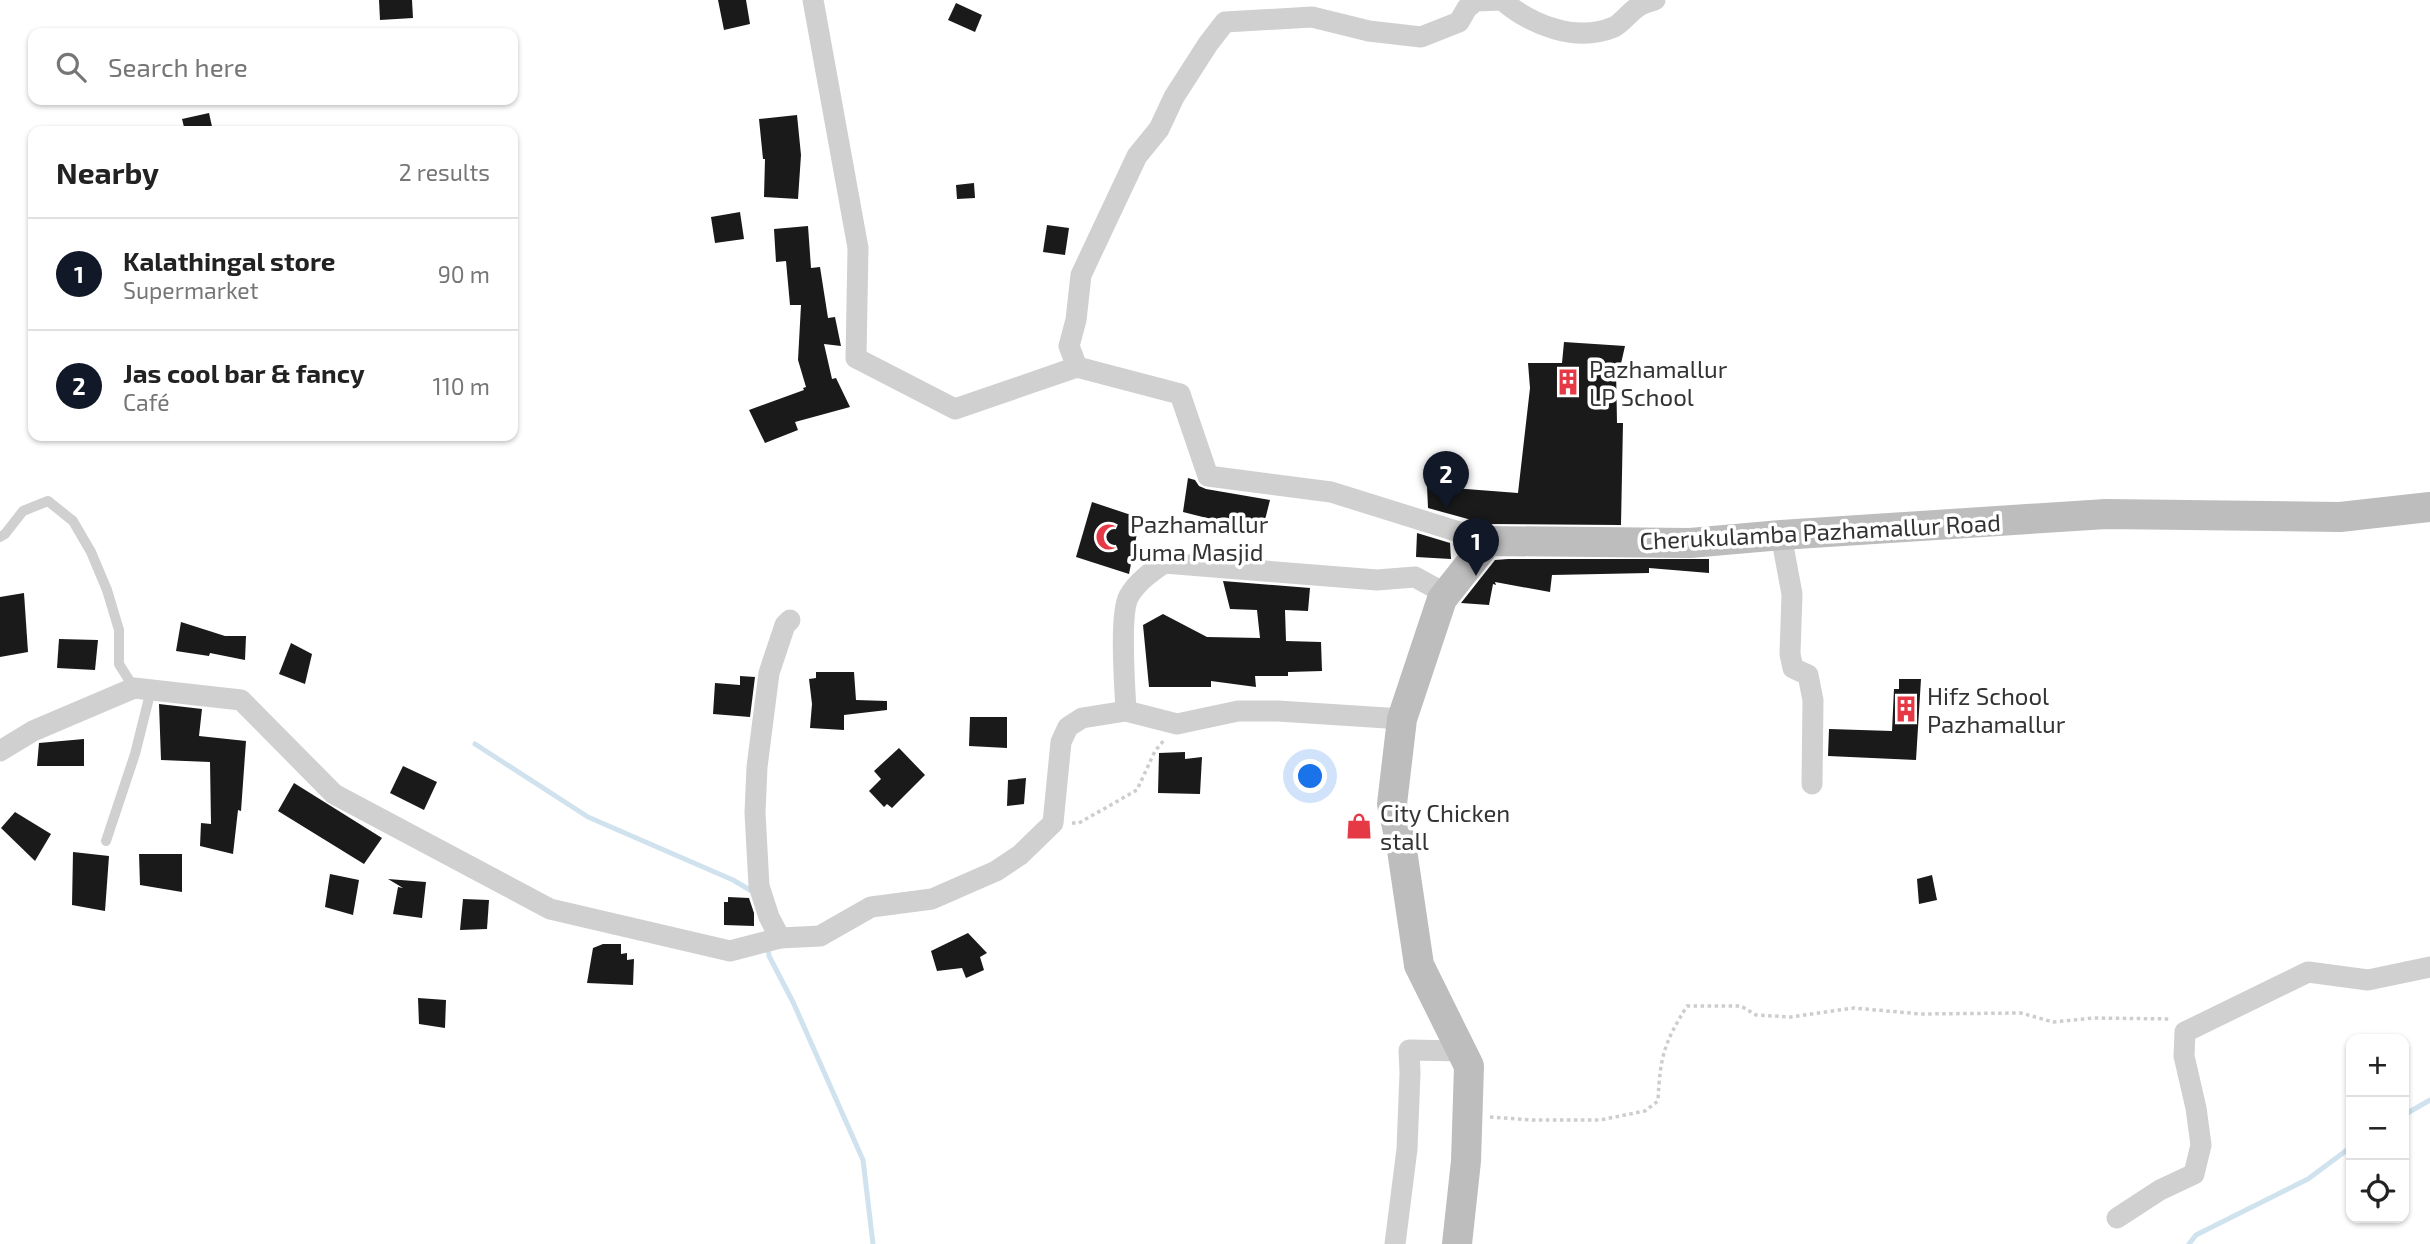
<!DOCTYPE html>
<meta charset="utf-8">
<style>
body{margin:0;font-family:"Exo 2",sans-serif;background:#f6f6f6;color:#222}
.controls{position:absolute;right:21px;bottom:21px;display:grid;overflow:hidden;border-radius:14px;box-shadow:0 2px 5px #0004}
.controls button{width:63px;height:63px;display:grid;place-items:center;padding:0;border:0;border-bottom:2px solid #e0e0e0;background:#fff;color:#222;font:35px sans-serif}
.you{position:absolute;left:1311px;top:777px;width:24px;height:24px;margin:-18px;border:5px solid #fff;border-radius:50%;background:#1a73e8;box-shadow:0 0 0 10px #1a73e833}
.badge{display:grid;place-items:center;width:46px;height:46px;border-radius:50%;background:#111827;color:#fff;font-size:23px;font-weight:700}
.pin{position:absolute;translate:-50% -58px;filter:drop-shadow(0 2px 4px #0008)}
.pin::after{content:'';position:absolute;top:37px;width:24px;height:21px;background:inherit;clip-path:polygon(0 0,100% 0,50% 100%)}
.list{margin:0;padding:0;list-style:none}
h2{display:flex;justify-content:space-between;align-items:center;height:91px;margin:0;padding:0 28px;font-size:30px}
h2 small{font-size:23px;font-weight:400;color:#767676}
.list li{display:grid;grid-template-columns:46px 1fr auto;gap:21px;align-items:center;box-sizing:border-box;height:112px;padding:0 28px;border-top:2px solid #e0e0e0}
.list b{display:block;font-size:26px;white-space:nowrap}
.list p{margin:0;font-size:23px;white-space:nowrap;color:#767676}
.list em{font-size:23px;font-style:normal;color:#767676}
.icon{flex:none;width:38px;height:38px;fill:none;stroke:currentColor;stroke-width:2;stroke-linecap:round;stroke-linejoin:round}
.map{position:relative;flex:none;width:2430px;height:1244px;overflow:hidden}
.search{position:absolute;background:#fff;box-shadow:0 2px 5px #0004;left:28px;top:28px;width:490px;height:77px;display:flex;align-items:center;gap:18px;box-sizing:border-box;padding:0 24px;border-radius:14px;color:#767676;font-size:26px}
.panel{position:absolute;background:#fff;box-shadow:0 2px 5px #0004;left:28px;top:126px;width:490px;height:315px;border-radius:14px}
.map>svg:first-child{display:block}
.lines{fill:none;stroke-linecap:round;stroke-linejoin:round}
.stream{stroke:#cfe2ee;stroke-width:5}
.building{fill:#1a1a1a}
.path{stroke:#cdcdcd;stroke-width:3.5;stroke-dasharray:3.5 3.5;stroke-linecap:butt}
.lane{stroke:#d0d0d0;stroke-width:10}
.street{stroke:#d0d0d0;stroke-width:21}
.secondary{stroke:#bdbdbd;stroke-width:30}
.labels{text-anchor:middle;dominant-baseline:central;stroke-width:7;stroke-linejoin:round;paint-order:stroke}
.poi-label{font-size:24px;fill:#333;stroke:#fff;text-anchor:start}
.street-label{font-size:24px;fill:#333;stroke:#fff}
</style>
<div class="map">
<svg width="2430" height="1244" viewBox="0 0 2430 1244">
<rect width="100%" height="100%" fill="#fff"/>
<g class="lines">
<g class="stream">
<polyline points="475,744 588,817 733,880 755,893"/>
<polyline points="768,946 769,956 793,1002 863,1160 873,1244"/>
<polyline points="2404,1115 2430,1100"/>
<polyline points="2189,1244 2196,1235 2308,1179 2351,1147"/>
</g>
</g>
<g class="building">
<polygon points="379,0 412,0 413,18 380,20"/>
<polygon points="718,0 746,0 750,24 724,30"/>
<polygon points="956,3 982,15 975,32 948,20"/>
<polygon points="209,113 213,131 185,131 182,119"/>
<polygon points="797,115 801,155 798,199 764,197 765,159 763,159 759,119"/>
<polygon points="974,183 975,198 957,199 956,185"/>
<polygon points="740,212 744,239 715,243 711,217"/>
<polygon points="1047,225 1069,228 1065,255 1043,252"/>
<polygon points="808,226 811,268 820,267 828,318 835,317 841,346 824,344 832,379 836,378 850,407 795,422 798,430 765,443 749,410 804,390 803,388 806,387 798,360 801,305 790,305 786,261 776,262 774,229"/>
<polygon points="1564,342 1625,346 1620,368 1616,368 1617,423 1623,423 1621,525 1486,524 1428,508 1427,486 1518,493 1530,388 1528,363 1562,363"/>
<polygon points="1188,478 1195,480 1199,486 1206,489 1270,500 1262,532 1183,512"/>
<polygon points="1092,502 1140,518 1129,574 1076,557"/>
<polygon points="1417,533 1450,543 1451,559 1416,557"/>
<polygon points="1508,559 1709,559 1709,573 1649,568 1649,573 1552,575 1550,592 1495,582 1496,585 1493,584 1489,605 1461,603 1495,560"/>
<polygon points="1223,581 1310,588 1308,611 1285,610 1286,641 1321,642 1322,671 1288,672 1288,676 1255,676 1256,687 1211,681 1211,687 1149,687 1143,625 1163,614 1207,637 1260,638 1257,610 1230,609"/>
<polygon points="24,593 28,652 0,657 0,597"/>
<polygon points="181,622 225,636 246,636 245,660 210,653 209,656 176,651"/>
<polygon points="59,639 98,640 95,670 57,668"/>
<polygon points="291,643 312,654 305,684 279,674"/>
<polygon points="816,672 854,672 856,700 887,701 887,710 844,715 844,730 810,728 812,704 809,679 816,678"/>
<polygon points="740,676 755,677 750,717 713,714 715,683 740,685"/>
<polygon points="1899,679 1921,679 1916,760 1828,756 1829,729 1892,731 1894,689 1899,689"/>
<polygon points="159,704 202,709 199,736 246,741 241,811 238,810 233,854 200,846 201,823 211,824 210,762 161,760"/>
<polygon points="970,717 1007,717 1007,748 969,746"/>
<polygon points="84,739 84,766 37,766 39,743"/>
<polygon points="899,748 925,775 892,808 887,804 884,807 869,791 881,779 874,771"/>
<polygon points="1185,752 1185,759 1202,757 1200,794 1158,793 1159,753"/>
<polygon points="403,766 437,782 424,810 390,793"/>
<polygon points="1026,778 1024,804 1007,806 1008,780"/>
<polygon points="294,783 382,838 364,864 278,811"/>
<polygon points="15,812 51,834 35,861 1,828"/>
<polygon points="73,852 109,856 105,911 72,905"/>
<polygon points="139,854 182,854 182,892 140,885"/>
<polygon points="330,874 359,880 353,915 325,907"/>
<polygon points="1932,875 1937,900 1919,904 1917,879"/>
<polygon points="388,879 426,882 422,918 393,914 398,887 403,888"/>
<polygon points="728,897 749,898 754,913 754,926 724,925 724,902 728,902"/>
<polygon points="463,899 489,900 487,929 460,930"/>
<polygon points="968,933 987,953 980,957 984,970 966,978 962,968 937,971 931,951"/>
<polygon points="603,944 621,944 621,954 627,953 627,960 634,959 633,985 587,983 593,948"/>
<polygon points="418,998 446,1000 445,1028 419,1024"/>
</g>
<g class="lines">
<g class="path">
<polyline points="1072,823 1079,823 1137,790 1155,751 1165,739"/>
<path d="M1490,1117L1532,1120H1600L1645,1111L1658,1101C1660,1057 1664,1043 1687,1006H1741L1756,1015L1791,1017L1854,1008L1921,1014L2021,1013L2053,1022L2094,1018L2171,1019"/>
</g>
<g class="lane">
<polyline points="0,537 5,534 23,511 48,501 73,521 91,552 107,590 119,630 119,664 134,688"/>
<polyline points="106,841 135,754 151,690"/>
</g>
<g class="street">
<polyline points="813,0 858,248 856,358 955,409 1077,367 1180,394 1208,476 1331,492 1488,541"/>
<path d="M1077,367L1069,346L1076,320L1081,275L1137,156L1159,129L1174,97L1208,44L1225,22L1312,17L1369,31L1421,37L1459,22L1467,8L1476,1L1502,0C1531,25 1576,43 1614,27C1622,23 1628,14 1635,9C1640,4 1648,2 1655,0"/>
<polyline points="1781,535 1792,594 1790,654 1793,668 1808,675 1813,700 1812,784"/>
<path d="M1126,711C1125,689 1119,613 1129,596C1137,582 1151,572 1164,563L1377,580L1415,577L1446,594"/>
<polyline points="0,751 33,731 134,688 241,700 334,794 550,909 730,951 780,938 820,936 871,907 932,899 996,871 1020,855 1053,823 1061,742 1068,727 1082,718 1126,711 1177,724 1238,711 1278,711 1402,719"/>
<polyline points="780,938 769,917 759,886 755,813 757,767 769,673 785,625 790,620"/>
<polyline points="2117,1218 2160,1190 2194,1174 2201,1145 2196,1108 2184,1056 2185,1032 2308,972 2368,980 2430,967"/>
<polyline points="1395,1244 1407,1149 1410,1073 1409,1050 1462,1051"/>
</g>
<polyline class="secondary" points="1457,1244 1466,1161 1469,1066 1419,965 1402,850 1392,804 1402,719 1442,599 1488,541 1690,543 1781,535 2106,514 2340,517 2430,507"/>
</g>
<defs>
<g id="building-bare" transform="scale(2.1)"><path d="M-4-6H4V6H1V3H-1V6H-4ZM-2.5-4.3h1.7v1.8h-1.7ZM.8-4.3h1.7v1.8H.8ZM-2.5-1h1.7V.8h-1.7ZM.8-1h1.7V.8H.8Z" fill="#e63946" stroke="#fff" stroke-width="2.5" paint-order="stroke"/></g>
<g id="mosque-bare" transform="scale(2.1)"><path d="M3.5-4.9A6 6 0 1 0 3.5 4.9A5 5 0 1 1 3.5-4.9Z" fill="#e63946" stroke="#fff" stroke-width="2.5" paint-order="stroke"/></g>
<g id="shop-bare" transform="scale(2.1)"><path d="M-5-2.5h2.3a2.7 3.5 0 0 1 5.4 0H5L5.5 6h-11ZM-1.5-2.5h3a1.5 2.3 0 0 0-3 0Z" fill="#e63946" stroke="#fff" stroke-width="2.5" paint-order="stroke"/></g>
</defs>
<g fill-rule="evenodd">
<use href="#building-bare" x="1568" y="382"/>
<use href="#mosque-bare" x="1109" y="537"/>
<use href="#building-bare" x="1906" y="709"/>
<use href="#shop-bare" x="1359" y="826"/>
</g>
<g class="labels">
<g class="poi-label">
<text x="1589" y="368">Pazhamallur<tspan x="1589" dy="28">LP School</tspan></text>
<text x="1130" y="523">Pazhamallur<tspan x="1130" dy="28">Juma Masjid</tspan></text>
<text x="1927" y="695">Hifz School<tspan x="1927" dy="28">Pazhamallur</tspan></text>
<text x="1380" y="812">City Chicken<tspan x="1380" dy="28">stall</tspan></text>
</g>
<g class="street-label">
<text transform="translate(1820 531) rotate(-3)">Cherukulamba Pazhamallur Road</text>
</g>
</g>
</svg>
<div class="controls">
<button>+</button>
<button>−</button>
<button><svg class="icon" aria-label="locate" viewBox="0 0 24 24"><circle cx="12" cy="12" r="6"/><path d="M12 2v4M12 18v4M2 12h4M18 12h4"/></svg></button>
</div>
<div class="you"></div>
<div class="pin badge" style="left:1476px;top:576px">1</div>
<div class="pin badge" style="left:1446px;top:509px">2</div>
<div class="search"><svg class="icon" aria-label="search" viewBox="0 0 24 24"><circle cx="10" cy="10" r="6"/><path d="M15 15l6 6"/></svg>Search here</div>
<section class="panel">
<h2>Nearby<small>2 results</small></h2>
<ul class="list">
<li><span class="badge">1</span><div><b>Kalathingal store</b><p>Supermarket</p></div><em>90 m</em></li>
<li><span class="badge">2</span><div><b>Jas cool bar &amp; fancy</b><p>Café</p></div><em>110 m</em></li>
</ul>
</section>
</div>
